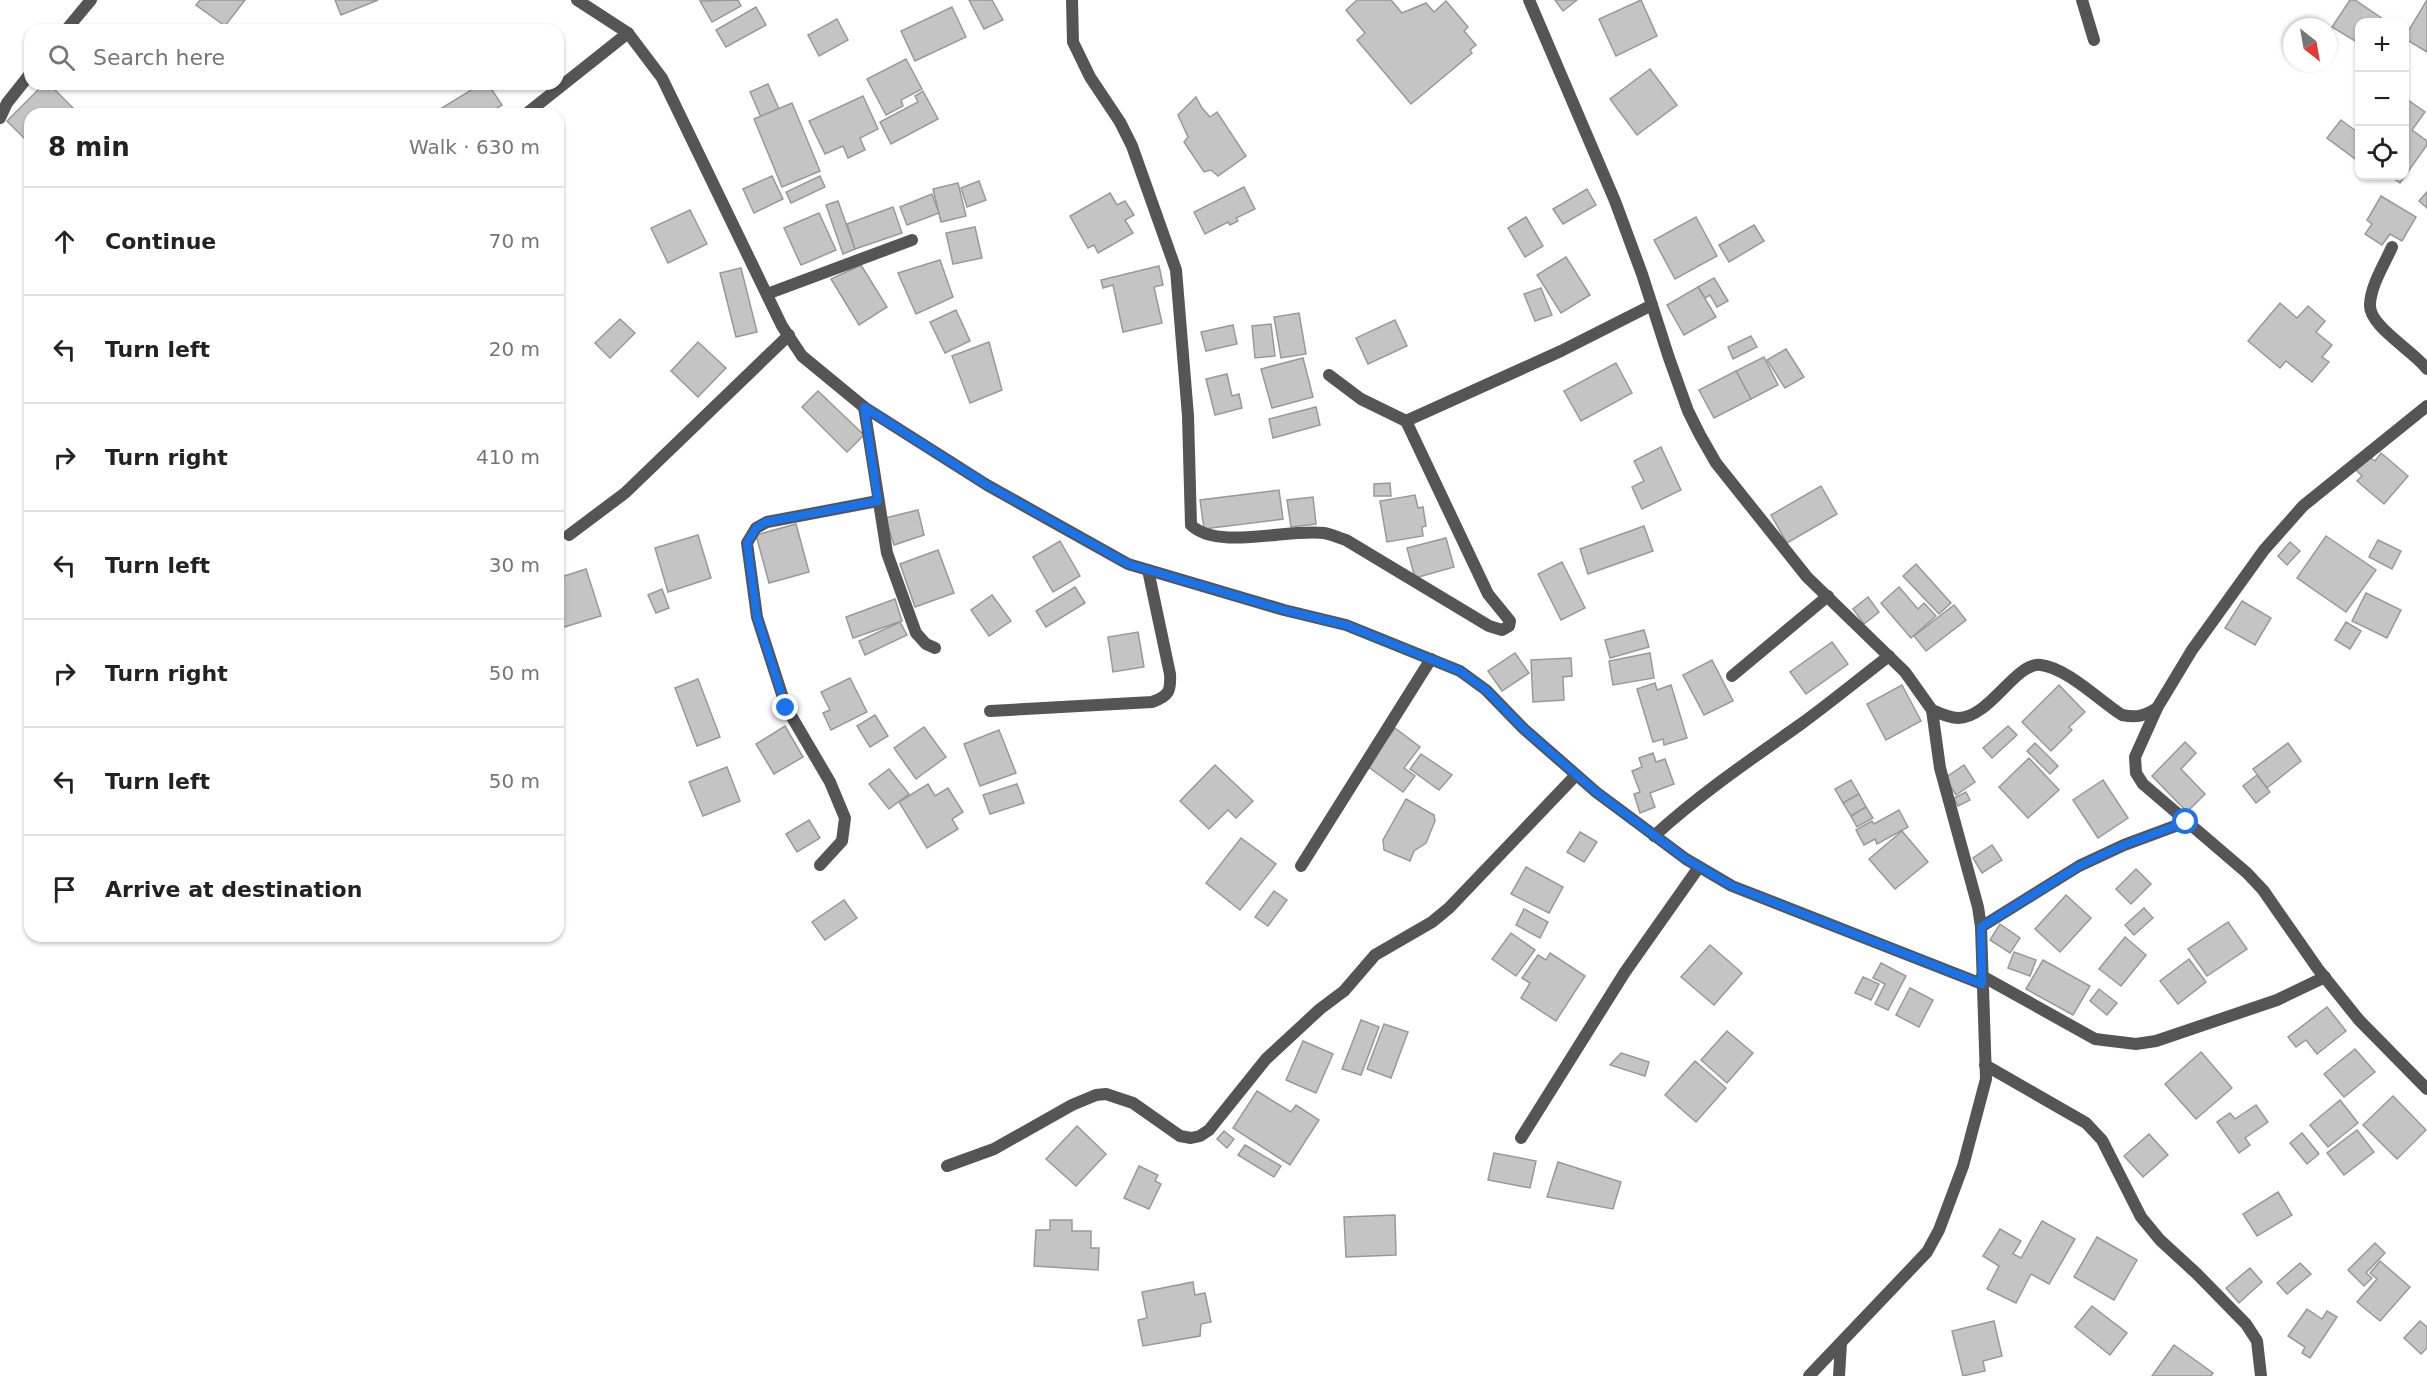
<!DOCTYPE html>
<meta charset="utf-8">
<style>
body{margin:0;font-family:"DejaVu Sans",sans-serif;background:#f6f6f6;color:#222}
.controls{position:absolute;right:18px;top:18px;display:grid;overflow:hidden;border-radius:12px;box-shadow:0 2px 4px #0004}
.controls button{width:54px;height:54px;display:grid;place-items:center;padding:0;border:0;border-bottom:2px solid #e0e0e0;background:#fff;color:#222;font:30px sans-serif}
.compass{position:absolute;left:2283px;top:18px;width:54px;height:54px;border-radius:50%;background:#fff;box-shadow:0 2px 4px #0004;rotate:149deg}
.stop{position:absolute;width:18px;height:18px;margin:-14px;border:4px solid #1a73e8;border-radius:50%;background:#fff}
.stop.end{background:#1a73e8;border-color:#fff;box-shadow:0 2px 6px #0008}
.list{margin:0;padding:0;list-style:none}
h2{display:flex;justify-content:space-between;align-items:center;height:78px;margin:0;padding:0 24px;font-size:26px}
h2 small{font-size:20px;font-weight:400;color:#767676}
.list li{display:grid;grid-template-columns:39px 1fr auto;gap:18px;align-items:center;box-sizing:border-box;height:108px;padding:0 24px;border-top:2px solid #e0e0e0}
.list b{display:block;font-size:22px;white-space:nowrap}
.list em{font-size:20px;font-style:normal;color:#767676}
.icon{flex:none;width:33px;height:33px;fill:none;stroke:currentColor;stroke-width:2;stroke-linecap:round;stroke-linejoin:round}
.map{position:relative;flex:none;width:2427px;height:1376px;overflow:hidden}
.search{position:absolute;background:#fff;box-shadow:0 2px 4px #0004;left:24px;top:24px;width:540px;height:66px;display:flex;align-items:center;gap:15px;box-sizing:border-box;padding:0 21px;border-radius:18px;color:#767676;font-size:22px}
.panel{position:absolute;background:#fff;box-shadow:0 2px 4px #0004;left:24px;top:108px;width:540px;height:834px;border-radius:18px}
.map>svg:first-child{display:block}
.building{fill:#c4c4c4;stroke:#999;stroke-width:1.5}
.lines{fill:none;stroke-linecap:round;stroke-linejoin:round}
.minor{stroke:#555;stroke-width:12}
.route{stroke:#1a73e8;stroke-width:8}
</style>
<div class="map">
<svg width="2427" height="1376" viewBox="0 0 2427 1376">
<rect width="100%" height="100%" fill="#fff"/>
<g class="building">
<polygon points="200,0 245,0 225,26 196,5"/>
<polygon points="335,0 378,0 341,15"/>
<polygon points="738,0 741,6 712,22 700,1"/>
<polygon points="969,0 992,0 1003,20 984,29"/>
<polygon points="1357,0 1391,0 1402,13 1426,3 1434,12 1446,1 1468,27 1464,31 1476,45 1470,50 1472,53 1411,104 1357,40 1365,33 1346,10"/>
<polygon points="1555,0 1577,0 1563,11"/>
<polygon points="1641,0 1657,36 1616,56 1599,19"/>
<polygon points="2350,0 2355,0 2383,19 2381,22 2360,22 2360,44 2332,27"/>
<polygon points="2427,0 2427,52 2404,38"/>
<polygon points="756,7 766,25 726,47 716,30"/>
<polygon points="952,7 966,37 915,61 901,31"/>
<polygon points="837,19 848,40 819,56 808,35"/>
<polygon points="906,59 922,89 901,100 903,106 886,115 867,79"/>
<polygon points="1650,69 1677,105 1637,135 1610,99"/>
<polygon points="44,84 49,84 74,109 69,114 30,114 30,144 7,121"/>
<polygon points="481,84 488,84 502,105 487,114 432,114"/>
<polygon points="768,84 779,109 761,117 750,92"/>
<polygon points="923,91 938,119 891,144 880,122 918,102 915,96"/>
<polygon points="863,96 878,129 860,138 865,150 848,158 843,146 825,154 809,121"/>
<polygon points="1196,97 1202,108 1210,117 1217,112 1246,156 1218,176 1211,170 1204,172 1184,142 1188,137 1178,115"/>
<polygon points="2408,100 2425,112 2412,130 2427,141 2427,145 2400,183 2390,176 2404,176 2404,105"/>
<polygon points="792,103 820,171 782,187 754,119"/>
<polygon points="2341,120 2360,134 2358,161 2327,138"/>
<polygon points="772,176 783,199 754,213 743,189"/>
<polygon points="820,176 825,187 791,203 786,192"/>
<polygon points="979,181 986,200 967,207 961,188"/>
<polygon points="958,183 966,216 941,222 933,189"/>
<polygon points="1244,187 1255,209 1236,218 1238,221 1230,225 1228,222 1205,234 1194,212"/>
<polygon points="1587,189 1596,205 1563,224 1553,209"/>
<polygon points="2427,192 2427,208 2419,201"/>
<polygon points="1110,193 1117,205 1125,201 1134,215 1125,220 1133,233 1098,253 1094,245 1088,248 1070,216"/>
<polygon points="932,194 939,213 907,225 900,207"/>
<polygon points="2381,196 2416,217 2402,241 2390,234 2382,245 2365,234 2372,224 2367,220"/>
<polygon points="838,201 855,249 843,254 826,205"/>
<polygon points="893,207 902,233 855,249 847,224"/>
<polygon points="690,210 707,244 668,263 651,228"/>
<polygon points="819,213 836,250 801,265 784,228"/>
<polygon points="1526,217 1543,246 1525,257 1508,228"/>
<polygon points="1696,217 1717,256 1675,279 1654,240"/>
<polygon points="1754,225 1764,241 1729,262 1719,245"/>
<polygon points="975,227 982,258 953,264 946,233"/>
<polygon points="1566,257 1590,295 1561,313 1537,275"/>
<polygon points="940,260 953,297 916,314 898,273"/>
<polygon points="861,265 887,307 859,325 831,279"/>
<polygon points="1159,266 1163,285 1154,287 1162,323 1123,332 1113,285 1103,288 1101,280"/>
<polygon points="741,268 757,332 736,337 720,273"/>
<polygon points="1714,278 1728,301 1717,307 1710,295 1705,298 1698,287"/>
<polygon points="1698,287 1716,317 1684,335 1667,305"/>
<polygon points="1541,288 1552,315 1535,321 1524,294"/>
<polygon points="2280,303 2297,318 2308,306 2325,321 2316,332 2332,345 2322,357 2329,362 2312,382 2286,361 2280,368 2248,341"/>
<polygon points="956,310 970,341 945,353 930,322"/>
<polygon points="1299,313 1306,354 1281,358 1274,317"/>
<polygon points="620,319 635,333 610,358 595,343"/>
<polygon points="1395,320 1407,346 1368,364 1356,338"/>
<polygon points="1271,324 1275,356 1255,358 1252,326"/>
<polygon points="1233,325 1237,344 1206,351 1201,332"/>
<polygon points="1751,336 1757,347 1733,359 1728,347"/>
<polygon points="698,342 726,368 698,397 671,371"/>
<polygon points="989,342 1002,390 970,403 952,356"/>
<polygon points="1786,349 1804,377 1785,388 1767,360"/>
<polygon points="1764,357 1778,385 1751,399 1736,371"/>
<polygon points="1303,358 1313,397 1272,408 1261,369"/>
<polygon points="1616,363 1632,393 1581,421 1564,391"/>
<polygon points="1736,371 1751,399 1714,418 1699,390"/>
<polygon points="1227,374 1232,396 1239,394 1242,408 1215,415 1206,379"/>
<polygon points="818,391 864,435 847,452 802,407"/>
<polygon points="1316,407 1320,425 1273,438 1269,419"/>
<polygon points="1661,447 1681,490 1642,509 1632,487 1644,481 1634,461"/>
<polygon points="2381,453 2408,476 2384,504 2357,481 2362,476 2356,470 2368,456 2375,461"/>
<polygon points="1390,483 1391,496 1374,496 1374,484"/>
<polygon points="1821,486 1837,514 1787,543 1771,515"/>
<polygon points="1279,490 1283,519 1204,529 1200,500"/>
<polygon points="1415,495 1418,508 1423,507 1426,526 1422,527 1423,536 1387,542 1380,501"/>
<polygon points="1313,497 1316,524 1291,527 1287,500"/>
<polygon points="918,510 924,535 894,545 885,518"/>
<polygon points="796,524 809,572 769,583 756,535"/>
<polygon points="1644,526 1653,551 1588,574 1580,549"/>
<polygon points="698,535 711,578 668,592 655,548"/>
<polygon points="2326,536 2376,570 2346,612 2297,578"/>
<polygon points="1446,538 1454,567 1415,578 1407,548"/>
<polygon points="2378,540 2401,551 2392,569 2369,557"/>
<polygon points="1060,541 1080,576 1053,592 1033,557"/>
<polygon points="2290,542 2300,551 2287,565 2278,556"/>
<polygon points="938,550 954,593 915,607 900,564"/>
<polygon points="1562,562 1585,608 1561,620 1538,574"/>
<polygon points="1916,564 1951,603 1939,614 1903,576"/>
<polygon points="586,569 601,616 561,628 558,620 558,578"/>
<polygon points="1075,587 1085,603 1046,627 1036,611"/>
<polygon points="1899,587 1918,609 1924,603 1936,616 1911,638 1881,603"/>
<polygon points="662,589 669,608 656,613 648,595"/>
<polygon points="2366,593 2401,610 2387,638 2352,621"/>
<polygon points="992,595 1011,621 989,636 971,610"/>
<polygon points="1868,597 1879,612 1864,624 1853,609"/>
<polygon points="895,599 902,621 853,638 846,617"/>
<polygon points="2242,601 2271,618 2255,645 2225,628"/>
<polygon points="1954,605 1966,620 1926,651 1914,636"/>
<polygon points="900,622 907,635 865,655 859,641"/>
<polygon points="2346,622 2361,631 2350,649 2335,640"/>
<polygon points="1644,630 1649,647 1610,658 1605,640"/>
<polygon points="1138,632 1144,667 1113,672 1108,637"/>
<polygon points="1832,642 1848,664 1806,694 1790,672"/>
<polygon points="1515,653 1529,673 1502,691 1488,671"/>
<polygon points="1650,653 1654,678 1613,685 1609,661"/>
<polygon points="1571,658 1572,676 1563,677 1564,700 1533,702 1531,660"/>
<polygon points="1712,660 1733,701 1704,715 1683,675"/>
<polygon points="850,678 867,712 831,730 823,713 830,710 821,692"/>
<polygon points="698,679 720,737 697,746 675,688"/>
<polygon points="1655,683 1657,690 1671,685 1687,738 1664,745 1663,739 1653,742 1637,689"/>
<polygon points="1902,685 1921,721 1886,740 1867,704"/>
<polygon points="2059,685 2085,712 2069,727 2072,730 2051,751 2022,722"/>
<polygon points="875,715 888,736 870,747 857,726"/>
<polygon points="785,726 803,757 774,774 756,744"/>
<polygon points="2008,726 2017,735 1992,758 1983,748"/>
<polygon points="924,727 946,757 916,779 894,748"/>
<polygon points="1395,728 1420,747 1404,768 1415,776 1403,792 1367,766"/>
<polygon points="999,730 1016,773 980,786 964,744"/>
<polygon points="2185,742 2196,753 2181,769 2205,794 2187,812 2152,776"/>
<polygon points="2035,743 2058,766 2050,774 2027,751"/>
<polygon points="2288,743 2301,761 2267,788 2253,769"/>
<polygon points="1653,753 1656,762 1665,759 1674,784 1650,793 1655,807 1640,813 1634,794 1640,792 1632,771 1642,767 1639,758"/>
<polygon points="1421,754 1452,775 1439,790 1410,769"/>
<polygon points="2029,758 2059,790 2028,818 1999,787"/>
<polygon points="1215,765 1253,801 1236,818 1228,810 1209,829 1180,801"/>
<polygon points="1964,765 1975,782 1956,795 1945,778"/>
<polygon points="727,767 740,801 703,816 689,782"/>
<polygon points="889,769 909,794 889,809 869,784"/>
<polygon points="2257,775 2270,792 2256,803 2243,786"/>
<polygon points="1851,780 1859,794 1843,803 1835,789"/>
<polygon points="2103,780 2128,818 2098,838 2073,800"/>
<polygon points="928,784 935,796 948,788 963,812 952,819 958,829 927,848 899,802"/>
<polygon points="1017,784 1024,803 990,814 983,795"/>
<polygon points="1966,792 1970,800 1958,806 1954,798"/>
<polygon points="1859,794 1866,807 1851,816 1843,803"/>
<polygon points="1406,799 1434,815 1435,821 1426,843 1414,851 1410,861 1384,850 1383,840"/>
<polygon points="1866,807 1873,818 1857,827 1851,816"/>
<polygon points="1899,810 1908,827 1877,844 1875,839 1864,845 1856,830 1872,821 1874,824"/>
<polygon points="809,820 820,838 797,852 786,834"/>
<polygon points="1902,831 1928,862 1895,889 1869,859"/>
<polygon points="1580,832 1597,842 1584,862 1567,852"/>
<polygon points="1241,838 1276,864 1240,910 1206,883"/>
<polygon points="1992,845 2002,860 1982,873 1973,858"/>
<polygon points="1526,867 1563,887 1549,913 1511,894"/>
<polygon points="2136,869 2151,884 2131,904 2116,889"/>
<polygon points="1274,891 1287,900 1268,926 1255,917"/>
<polygon points="2066,895 2091,918 2060,952 2035,929"/>
<polygon points="844,900 857,918 825,940 812,922"/>
<polygon points="2144,908 2153,918 2134,935 2125,925"/>
<polygon points="1524,909 1548,922 1540,938 1516,925"/>
<polygon points="2228,922 2247,949 2207,976 2188,949"/>
<polygon points="2000,924 2020,938 2010,953 1990,940"/>
<polygon points="1511,933 1535,950 1516,976 1492,959"/>
<polygon points="2125,937 2146,955 2121,986 2099,969"/>
<polygon points="1710,945 1742,973 1714,1005 1681,977"/>
<polygon points="2014,952 2036,960 2030,976 2008,968"/>
<polygon points="1550,953 1585,976 1556,1021 1521,998 1530,983 1522,978 1538,955 1546,960"/>
<polygon points="2189,959 2206,982 2178,1004 2160,981"/>
<polygon points="2043,960 2090,986 2073,1015 2026,989"/>
<polygon points="1881,963 1906,976 1888,1010 1875,1004 1885,984 1873,978"/>
<polygon points="1863,977 1879,984 1871,1000 1855,993"/>
<polygon points="1910,988 1933,1000 1919,1027 1896,1015"/>
<polygon points="2099,989 2117,1003 2107,1015 2090,1001"/>
<polygon points="2327,1007 2346,1031 2317,1054 2306,1040 2296,1047 2288,1037"/>
<polygon points="1361,1020 1379,1027 1361,1075 1342,1069"/>
<polygon points="1384,1024 1408,1032 1391,1078 1367,1069"/>
<polygon points="1727,1031 1753,1053 1727,1083 1701,1060"/>
<polygon points="1303,1041 1333,1054 1316,1093 1286,1080"/>
<polygon points="2355,1049 2375,1072 2344,1097 2324,1074"/>
<polygon points="2201,1052 2232,1088 2196,1119 2165,1084"/>
<polygon points="1621,1053 1649,1062 1645,1076 1610,1065"/>
<polygon points="1695,1061 1726,1088 1696,1122 1665,1095"/>
<polygon points="1257,1091 1291,1112 1296,1105 1319,1120 1290,1165 1233,1128"/>
<polygon points="2393,1096 2426,1130 2397,1159 2363,1125"/>
<polygon points="2340,1100 2358,1123 2328,1147 2310,1125"/>
<polygon points="2256,1105 2268,1122 2245,1138 2250,1145 2239,1153 2217,1122 2230,1113 2235,1119"/>
<polygon points="1077,1126 1106,1154 1076,1186 1046,1159"/>
<polygon points="2357,1130 2374,1152 2344,1175 2327,1153"/>
<polygon points="1224,1131 1234,1139 1227,1148 1217,1139"/>
<polygon points="2302,1133 2319,1154 2307,1164 2290,1143"/>
<polygon points="2149,1134 2168,1155 2143,1177 2124,1156"/>
<polygon points="1245,1145 1281,1166 1274,1177 1238,1155"/>
<polygon points="1494,1153 1536,1161 1530,1188 1488,1180"/>
<polygon points="1558,1162 1621,1182 1613,1209 1547,1197"/>
<polygon points="1139,1166 1158,1175 1155,1181 1161,1184 1149,1209 1124,1198"/>
<polygon points="2278,1192 2292,1215 2257,1236 2243,1214"/>
<polygon points="1395,1215 1396,1255 1346,1257 1344,1217"/>
<polygon points="1050,1220 1072,1220 1072,1231 1091,1231 1091,1248 1099,1248 1098,1270 1034,1266 1036,1230 1050,1230"/>
<polygon points="2042,1221 2075,1239 2049,1284 2031,1274 2016,1303 1987,1289 1999,1266 1983,1256 2000,1229 2021,1241 2013,1254 2021,1258"/>
<polygon points="2097,1237 2137,1260 2114,1300 2074,1277"/>
<polygon points="2375,1243 2385,1253 2366,1273 2372,1278 2364,1286 2348,1270"/>
<polygon points="2380,1261 2410,1287 2380,1321 2357,1302 2377,1279 2370,1273"/>
<polygon points="2300,1263 2311,1274 2287,1294 2277,1283"/>
<polygon points="2250,1268 2262,1282 2239,1303 2226,1288"/>
<polygon points="1193,1282 1195,1295 1205,1293 1211,1322 1201,1324 1200,1336 1143,1346 1138,1320 1147,1318 1142,1292"/>
<polygon points="2092,1306 2127,1333 2110,1355 2075,1327"/>
<polygon points="2307,1309 2322,1319 2327,1311 2337,1317 2310,1358 2302,1353 2305,1347 2288,1336"/>
<polygon points="1994,1321 2002,1356 1983,1361 1985,1371 1963,1376 1952,1331"/>
<polygon points="2420,1321 2427,1327 2427,1348 2421,1354 2404,1338"/>
<polygon points="2174,1345 2213,1373 2211,1376 2152,1376"/>
</g>
<g class="lines">
<g class="minor">
<polyline points="577,0 628,33 662,78 782,326 802,356 864,407 987,485 1128,564 1284,610 1346,625 1460,671 1486,690 1524,729 1596,792 1686,859 1732,886 1982,984"/>
<path d="M1072,0L1073,42L1090,77L1120,122L1132,146L1176,270L1188,416L1191,525C1218,551 1289,528 1324,533C1331,534 1339,538 1346,540L1489,626L1502,630L1509,626L1510,621L1488,594L1406,421L1361,399L1329,375"/>
<polyline points="1529,0 1615,201 1642,274 1669,358 1688,411 1700,435 1716,463 1807,577 1905,672 1932,710 1940,768 1978,907 1981,927 1986,1079 1963,1166 1939,1230 1927,1252 1809,1376"/>
<polyline points="2082,0 2094,40"/>
<polyline points="66,30 91,0"/>
<polyline points="526,114 628,33"/>
<polyline points="0,118 7,103 30,74"/>
<path d="M2392,247C2384,265 2371,285 2370,304C2368,326 2414,351 2427,369"/>
<polyline points="767,294 912,240"/>
<polyline points="2427,406 2303,506 2264,550 2192,650 2157,708 2135,757 2136,773 2143,784 2247,873 2263,890 2318,969 2359,1020 2427,1089"/>
<polyline points="864,407 887,553 916,633 926,644 935,648"/>
<polyline points="1406,421 1561,351 1652,305"/>
<polyline points="569,535 625,493 789,335"/>
<polyline points="1732,676 1828,596"/>
<path d="M1932,710C1941,714 1949,718 1958,718C1990,718 2016,661 2041,665C2067,668 2100,701 2122,715C2137,718 2144,716 2157,708"/>
<path d="M990,711L1152,702C1169,696 1171,691 1170,674L1148,570"/>
<path d="M1654,836C1700,794 1750,760 1801,724C1831,702 1859,679 1889,656"/>
<polyline points="820,865 842,841 845,818 830,782 786,707 757,617 747,543 756,528 767,522 878,501"/>
<polyline points="1301,866 1431,659"/>
<polyline points="1981,927 2079,866 2124,845 2186,822"/>
<polyline points="1982,976 2095,1039 2136,1044 2156,1041 2277,1000 2325,977"/>
<polyline points="1985,1065 2086,1123 2102,1140 2141,1217 2160,1240 2197,1274 2246,1324 2257,1341 2261,1376"/>
<polyline points="1521,1138 1625,972 1699,867"/>
<polyline points="947,1166 994,1149 1072,1105 1096,1095 1106,1094 1133,1103 1180,1136 1191,1138 1200,1136 1209,1130 1266,1059 1320,1009 1344,991 1375,955 1432,922 1449,908 1576,775"/>
<polyline points="1839,1376 1841,1343"/>
</g>
</g>
<g class="lines">
<polyline class="route" points="786,708 757,617 747,543 756,528 766,522 878,501 864,407 987,485 1128,564 1284,610 1346,625 1460,671 1486,690 1524,729 1596,792 1686,859 1732,886 1982,984 1981,927 2079,866 2124,845 2186,822"/>
</g>
</svg>
<div class="controls">
<button>+</button>
<button>−</button>
<button><svg class="icon" aria-label="locate" viewBox="0 0 24 24"><circle cx="12" cy="12" r="6"/><path d="M12 2v4M12 18v4M2 12h4M18 12h4"/></svg></button>
</div>
<svg class="compass" viewBox="-18 -18 36 36"><path d="M0-13l5 13h-10z" fill="#e53935"/><path d="M0 13l5-13h-10z" fill="#767676"/></svg>
<div class="stop" style="left:2186px;top:822px"></div>
<div class="stop end" style="left:786px;top:708px"></div>
<div class="search"><svg class="icon" aria-label="search" viewBox="0 0 24 24"><circle cx="10" cy="10" r="6"/><path d="M15 15l6 6"/></svg>Search here</div>
<section class="panel">
<h2>8 min<small>Walk · 630 m</small></h2>
<ul class="list">
<li><svg class="icon" aria-label="ahead" viewBox="0 0 24 24"><path d="M12 20V5M6 11l6-6 6 6"/></svg><div><b>Continue</b></div><em>70 m</em></li>
<li><svg class="icon" aria-label="left" viewBox="0 0 24 24"><path d="M17 20v-9H6M10 6l-5 5 5 5"/></svg><div><b>Turn left</b></div><em>20 m</em></li>
<li><svg class="icon" aria-label="right" viewBox="0 0 24 24"><path d="M7 20v-9h11M14 6l5 5-5 5"/></svg><div><b>Turn right</b></div><em>410 m</em></li>
<li><svg class="icon" aria-label="left" viewBox="0 0 24 24"><path d="M17 20v-9H6M10 6l-5 5 5 5"/></svg><div><b>Turn left</b></div><em>30 m</em></li>
<li><svg class="icon" aria-label="right" viewBox="0 0 24 24"><path d="M7 20v-9h11M14 6l5 5-5 5"/></svg><div><b>Turn right</b></div><em>50 m</em></li>
<li><svg class="icon" aria-label="left" viewBox="0 0 24 24"><path d="M17 20v-9H6M10 6l-5 5 5 5"/></svg><div><b>Turn left</b></div><em>50 m</em></li>
<li><svg class="icon" aria-label="arrive" viewBox="0 0 24 24"><path d="M6 21V4h12l-3 4 3 4H6"/></svg><div><b>Arrive at destination</b></div></li>
</ul>
</section>
</div>
